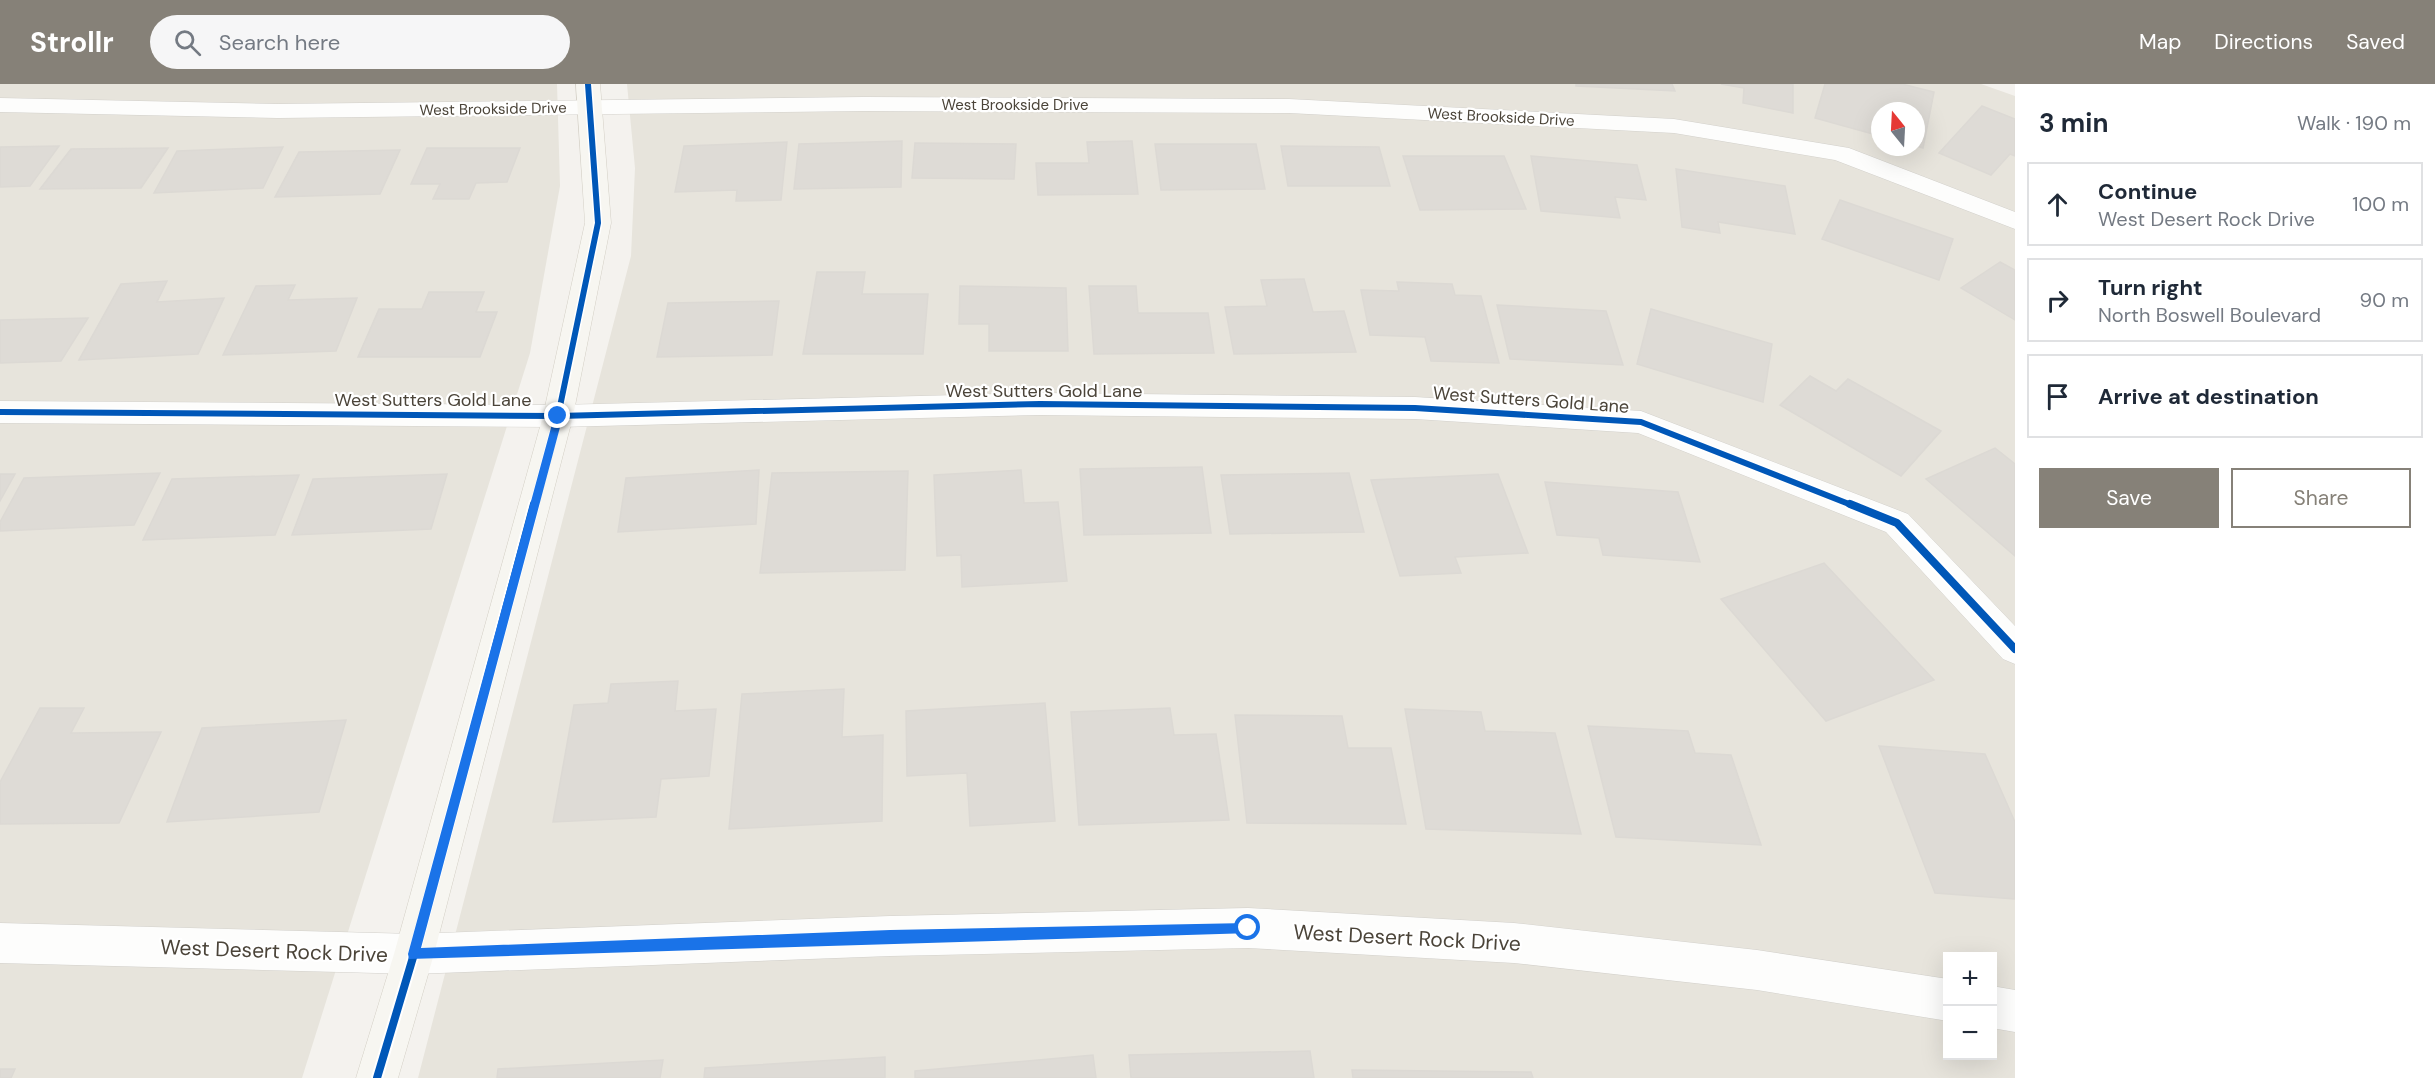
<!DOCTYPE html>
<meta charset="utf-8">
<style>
body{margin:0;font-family:"DM Sans",sans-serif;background:#f6f6f7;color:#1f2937}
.controls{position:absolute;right:18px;bottom:18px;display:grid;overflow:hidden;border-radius:0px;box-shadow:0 6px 24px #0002}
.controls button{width:54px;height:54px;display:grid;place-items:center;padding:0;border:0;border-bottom:2px solid #e0e1e3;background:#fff;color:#1f2937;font:30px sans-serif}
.compass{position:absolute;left:1871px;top:18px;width:54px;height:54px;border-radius:50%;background:#fff;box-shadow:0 6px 24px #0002;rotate:342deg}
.stop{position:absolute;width:18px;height:18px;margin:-14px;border:4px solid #1a73e8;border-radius:50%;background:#fff}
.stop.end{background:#1a73e8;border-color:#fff;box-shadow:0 2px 6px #0008}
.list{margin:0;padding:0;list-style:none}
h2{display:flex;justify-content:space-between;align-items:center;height:78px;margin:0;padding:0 24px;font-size:26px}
h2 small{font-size:20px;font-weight:400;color:#747a83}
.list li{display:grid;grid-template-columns:39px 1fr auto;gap:18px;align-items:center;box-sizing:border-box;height:84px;margin:0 12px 12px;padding:0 12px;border:2px solid #e0e1e3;border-radius:0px}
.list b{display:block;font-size:22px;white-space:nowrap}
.list p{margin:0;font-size:20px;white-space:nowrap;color:#747a83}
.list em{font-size:20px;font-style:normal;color:#747a83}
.actions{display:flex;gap:12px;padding:18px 24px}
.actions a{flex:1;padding:14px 0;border:2px solid #868178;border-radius:0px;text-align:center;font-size:21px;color:#868178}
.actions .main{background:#868178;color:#fff}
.icon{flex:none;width:33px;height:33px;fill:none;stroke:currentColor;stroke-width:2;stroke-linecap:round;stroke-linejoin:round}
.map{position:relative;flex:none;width:2015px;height:994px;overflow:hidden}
header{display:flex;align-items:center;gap:36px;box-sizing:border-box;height:84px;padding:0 30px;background:#868178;color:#fff}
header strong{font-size:28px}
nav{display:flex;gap:33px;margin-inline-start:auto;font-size:21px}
.search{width:420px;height:54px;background:#f6f6f7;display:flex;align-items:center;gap:15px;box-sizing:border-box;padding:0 21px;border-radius:33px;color:#747a83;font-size:22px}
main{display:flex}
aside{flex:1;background:#fff}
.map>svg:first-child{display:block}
.residential{fill:#e7e4dc;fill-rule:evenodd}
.building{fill:#dedbd6;stroke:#dcd9d4;stroke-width:1.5}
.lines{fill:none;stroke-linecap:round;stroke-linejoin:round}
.street-casing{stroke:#d2d0cb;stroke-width:1}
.secondary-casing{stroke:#d3cfc5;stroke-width:1}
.street{fill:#fdfdfc;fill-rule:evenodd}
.secondary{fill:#f7f6f1;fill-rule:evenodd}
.cycleway-far1-casing{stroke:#fff;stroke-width:9}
.cycleway-casing{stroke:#fff;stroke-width:12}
.cycleway-far1{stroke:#0057b8;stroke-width:6}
.cycleway{stroke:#0057b8;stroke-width:8}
.route{fill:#1a73e8}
.labels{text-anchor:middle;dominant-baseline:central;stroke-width:4.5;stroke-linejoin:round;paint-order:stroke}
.far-street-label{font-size:15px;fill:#4b4439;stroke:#fff}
.street-label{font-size:18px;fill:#4b4439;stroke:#fff}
.near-street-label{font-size:21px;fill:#4b4439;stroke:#fff}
</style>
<header>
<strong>Strollr</strong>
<div class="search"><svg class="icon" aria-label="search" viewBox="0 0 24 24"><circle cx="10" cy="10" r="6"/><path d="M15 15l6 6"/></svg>Search here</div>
<nav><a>Map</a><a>Directions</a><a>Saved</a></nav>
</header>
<main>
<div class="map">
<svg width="2015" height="994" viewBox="0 0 2015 994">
<rect width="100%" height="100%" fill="#f4f2ee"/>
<g class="residential">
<polygon points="0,0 557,0 560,102 530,269 302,994 0,994"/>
<path d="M627,0H1981L2015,12V994H418L631,172L635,84ZM1880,27H1916V63H1880ZM1948,872H1992V972H1948Z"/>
</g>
<g class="building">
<polygon points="1576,0 1672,0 1675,7 1576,2"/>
<polygon points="1721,0 1793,0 1793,29 1743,19 1744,4"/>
<polygon points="1825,0 1902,0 1934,8 1923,64 1916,62 1916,27 1880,27 1880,52 1815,34"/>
<polygon points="1982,22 2015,35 2015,72 2010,70 1991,91 1939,69"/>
<polygon points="902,57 901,103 794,105 799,60"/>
<polygon points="1132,57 1138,110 1038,111 1036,79 1089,79 1087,58"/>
<polygon points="787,58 781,116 736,117 737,106 675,108 684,62"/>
<polygon points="915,59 1016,60 1014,95 912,94"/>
<polygon points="1155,60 1256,60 1265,105 1161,106"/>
<polygon points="59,62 30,102 0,103 0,63"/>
<polygon points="1281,62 1379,63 1390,102 1288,102"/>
<polygon points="283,63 263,104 154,109 177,67"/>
<polygon points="168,64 141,104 40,105 71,65"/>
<polygon points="427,64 520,64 507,98 476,99 469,115 433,115 440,100 411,100"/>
<polygon points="400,66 380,110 275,113 299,68"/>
<polygon points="1403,72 1504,72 1526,125 1420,126"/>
<polygon points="1531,72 1637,81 1646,116 1615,113 1620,134 1541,127"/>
<polygon points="1676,85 1785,102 1795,150 1718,138 1720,149 1682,143"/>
<polygon points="1840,116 1953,155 1939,196 1822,155"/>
<polygon points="2000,178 2015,186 2015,236 1961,204"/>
<polygon points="817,188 865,188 862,210 928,210 923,270 803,270"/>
<polygon points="1304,195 1313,228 1344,227 1356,268 1234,270 1225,223 1267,222 1261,196"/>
<polygon points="167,197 157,218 224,214 198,270 79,276 121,200"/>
<polygon points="1397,198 1452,200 1455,211 1481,212 1499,279 1431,277 1425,253 1370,251 1361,206 1399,207"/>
<polygon points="295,201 288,216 357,214 336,267 223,271 256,202"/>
<polygon points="960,202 1066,204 1068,267 989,267 989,240 959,240"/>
<polygon points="1089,202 1136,202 1138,229 1208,229 1214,269 1094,270"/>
<polygon points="429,208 484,208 476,228 497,228 480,273 358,273 379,225 422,225"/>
<polygon points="779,217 772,271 657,273 668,219"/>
<polygon points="1497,221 1606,227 1623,281 1510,275"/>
<polygon points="1651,225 1772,260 1763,318 1637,280"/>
<polygon points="88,234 61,277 0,279 0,236"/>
<polygon points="1810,292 1836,307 1848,295 1941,347 1901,392 1780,321"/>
<polygon points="1995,364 2015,380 2015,472 1926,395"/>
<polygon points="1202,383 1211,449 1084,451 1080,385"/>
<polygon points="759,386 756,440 618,448 626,394"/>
<polygon points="1021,386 1024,419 1058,418 1067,497 962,503 961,471 937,472 934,391"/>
<polygon points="908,387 905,486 760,489 772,389"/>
<polygon points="160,389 134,441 0,447 0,438 24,394"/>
<polygon points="1349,389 1364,448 1230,450 1221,391"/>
<polygon points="0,390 15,390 0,417"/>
<polygon points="447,390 431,445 292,451 313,395"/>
<polygon points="1498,390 1528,469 1455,473 1461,489 1400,492 1371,396"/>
<polygon points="299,391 275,451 143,456 172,395"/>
<polygon points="1545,398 1678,408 1700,478 1603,471 1599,454 1557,451"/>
<polygon points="1824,479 1934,596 1826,637 1721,515"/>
<polygon points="678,597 675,627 716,625 709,692 661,695 656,733 553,738 574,621 608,619 611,600"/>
<polygon points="844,605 842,653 883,651 882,737 729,745 742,610"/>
<polygon points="1045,619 1055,737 970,742 967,689 907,692 906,627"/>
<polygon points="40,624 84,624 71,649 161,648 119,739 0,740 0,698"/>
<polygon points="1170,624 1174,651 1216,650 1229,736 1079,741 1071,628"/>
<polygon points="1405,625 1481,628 1485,647 1555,649 1581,750 1426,745"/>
<polygon points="1235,631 1342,632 1348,664 1391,664 1406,740 1247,739"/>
<polygon points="346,636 319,728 167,738 202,644"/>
<polygon points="1588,642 1688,647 1695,669 1731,671 1761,761 1616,753"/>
<polygon points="1879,662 1985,670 2015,738 2015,815 1935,809"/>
<polygon points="1310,967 1314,994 1131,994 1129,971"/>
<polygon points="1093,971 1096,994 915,994 915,987"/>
<polygon points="885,973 885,994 704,994 705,984"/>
<polygon points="663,976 660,994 497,994 498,985"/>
<polygon points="0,985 15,985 11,994 0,994"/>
<polygon points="1352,986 1531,988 1533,994 1353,994"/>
</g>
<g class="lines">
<g class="street-casing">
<g id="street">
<polygon points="864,13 1289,15 1674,35 1849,64 2015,128 2015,145 1835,76 1674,49 1289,29 864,27 278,34 0,28 0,14 278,20"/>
<polygon points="1040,309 1415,313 1641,327 1908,430 2015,542 2015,580 2003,575 1886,448 1638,349 1415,335 1040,331 558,343 0,339 0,317 558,321"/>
<polygon points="1248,824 1514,839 1757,866 1948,895 1948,937 1757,906 1514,879 1248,864 890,872 414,890 0,879 0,839 414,850 890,832"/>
<polygon points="1992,902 2015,906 2015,948 1992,944"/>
</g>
</g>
<g class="secondary-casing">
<polygon id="secondary" points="576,0 600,0 611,139 573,332 434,870 398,994 356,994 394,870 543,332 585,139"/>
</g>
<use href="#street" class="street"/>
<use href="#secondary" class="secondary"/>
<g class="cycleway-far1-casing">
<g id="cycleway-far1">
<polyline points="0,328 558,332 1040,320 1415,324 1641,338 1854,422"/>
<polyline points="534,422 558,332 598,139 588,0"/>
</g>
</g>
<g class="cycleway-casing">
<g id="cycleway">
<polyline points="1850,420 1897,439 2015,565"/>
<polyline points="377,994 414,870 534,420"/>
</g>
</g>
<use href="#cycleway-far1" class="cycleway-far1"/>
<use href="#cycleway" class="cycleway"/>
</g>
<polygon class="route" points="555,329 563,332 421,864 890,846 1248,839 1252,840 1252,849 409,875 408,870"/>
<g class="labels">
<g class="far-street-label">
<text x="1015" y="21">West Brookside Drive</text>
<text transform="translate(493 25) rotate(-1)">West Brookside Drive</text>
<text transform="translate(1501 33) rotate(3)">West Brookside Drive</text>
</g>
<g class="street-label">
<text x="1044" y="307">West Sutters Gold Lane</text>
<text x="433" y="316">West Sutters Gold Lane</text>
<text transform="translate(1531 316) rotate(4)">West Sutters Gold Lane</text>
</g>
<g class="near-street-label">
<text transform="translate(1407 854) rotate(3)">West Desert Rock Drive</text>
<text transform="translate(274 867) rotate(2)">West Desert Rock Drive</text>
</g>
</g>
</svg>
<div class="controls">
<button>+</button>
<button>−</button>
</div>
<svg class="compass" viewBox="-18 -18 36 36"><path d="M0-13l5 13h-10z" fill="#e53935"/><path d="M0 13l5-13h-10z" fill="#747a83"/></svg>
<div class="stop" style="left:1248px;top:844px"></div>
<div class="stop end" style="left:558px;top:332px"></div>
</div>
<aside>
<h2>3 min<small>Walk · 190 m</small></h2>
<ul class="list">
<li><svg class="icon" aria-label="ahead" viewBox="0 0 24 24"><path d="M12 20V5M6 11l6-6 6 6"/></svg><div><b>Continue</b><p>West Desert Rock Drive</p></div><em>100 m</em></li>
<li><svg class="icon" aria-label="right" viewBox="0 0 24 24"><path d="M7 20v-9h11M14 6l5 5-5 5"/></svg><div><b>Turn right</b><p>North Boswell Boulevard</p></div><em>90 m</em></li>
<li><svg class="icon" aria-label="arrive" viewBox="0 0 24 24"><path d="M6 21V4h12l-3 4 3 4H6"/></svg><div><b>Arrive at destination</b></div></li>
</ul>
<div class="actions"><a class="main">Save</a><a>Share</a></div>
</aside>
</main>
